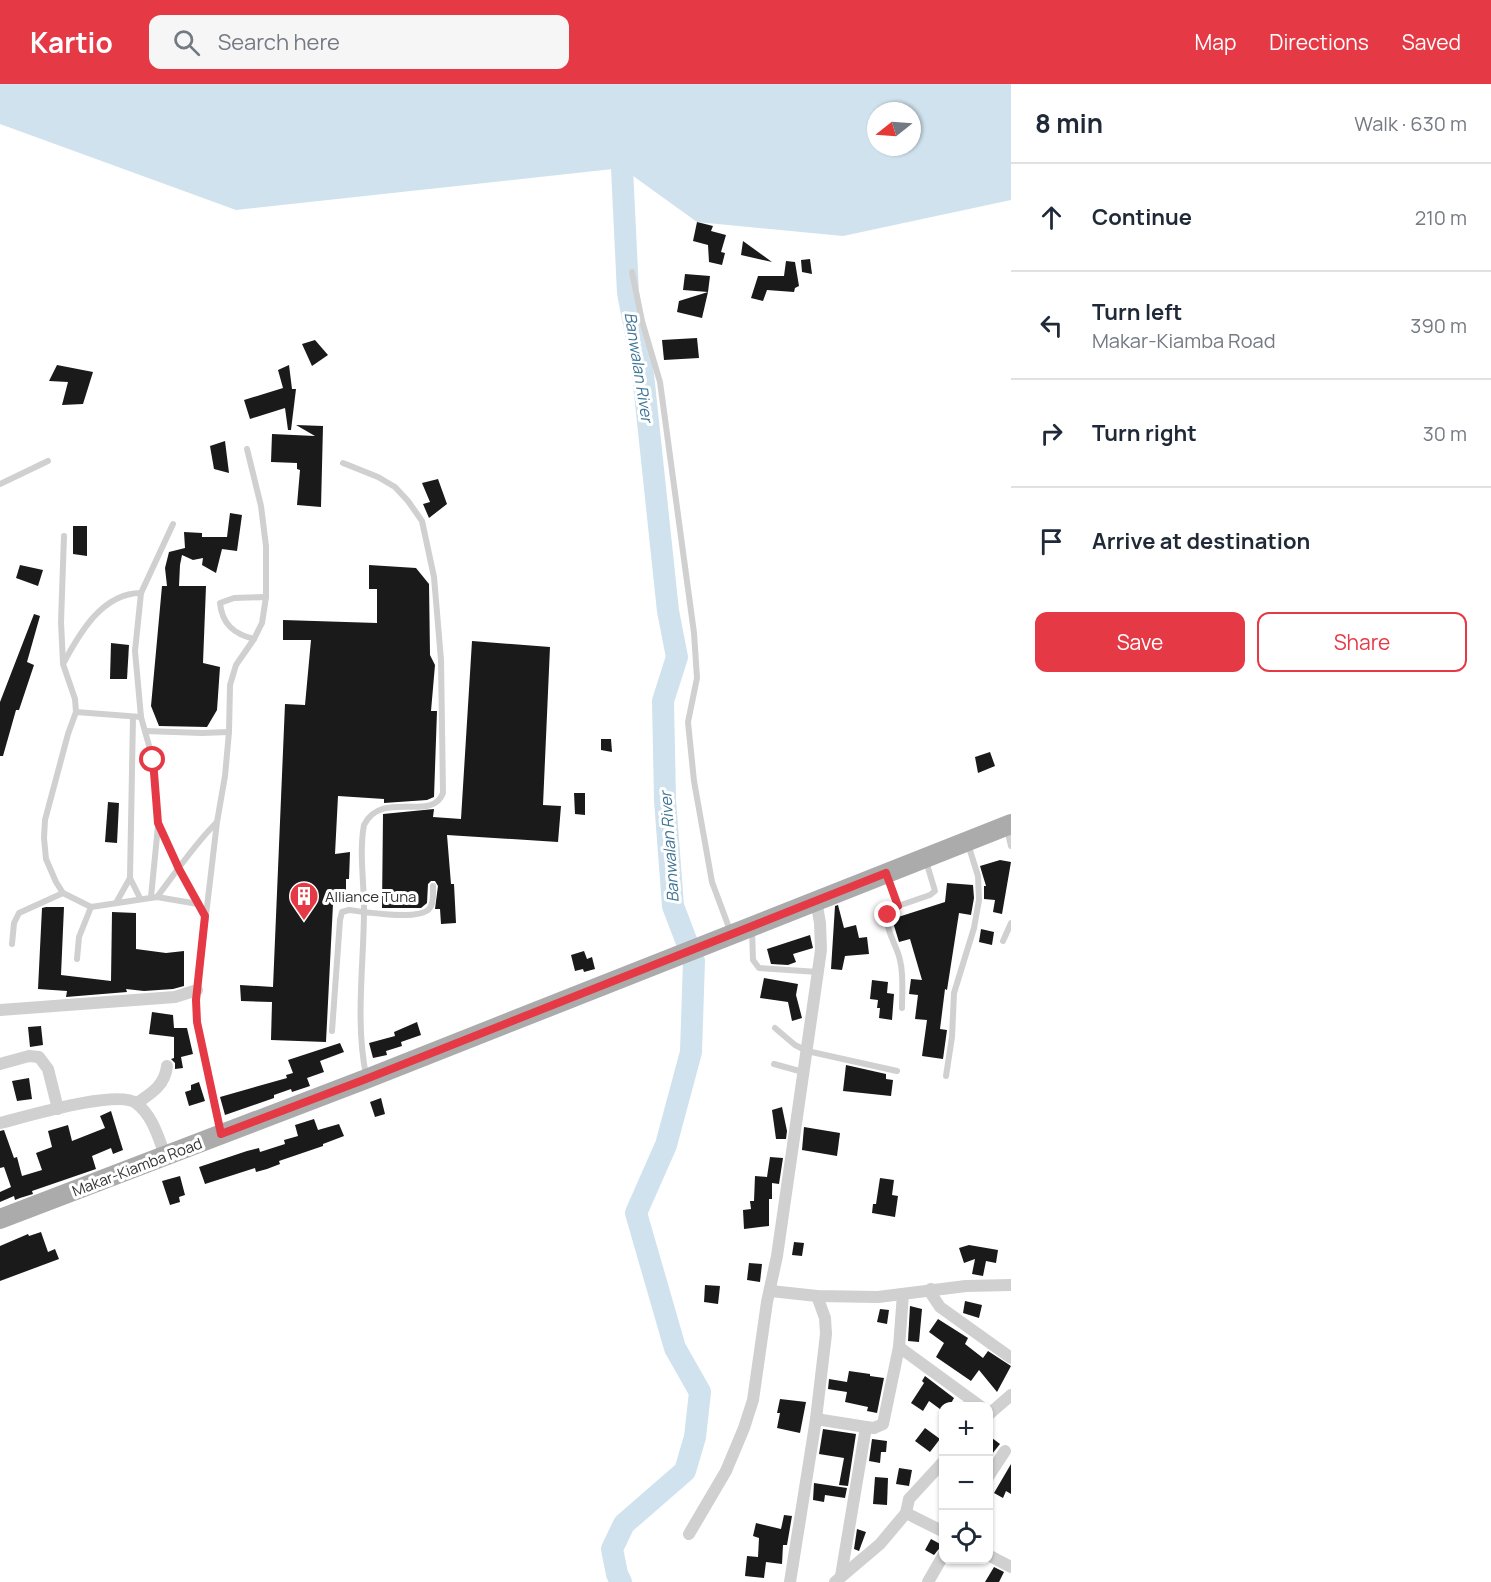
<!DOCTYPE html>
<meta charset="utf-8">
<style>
body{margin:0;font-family:Manrope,sans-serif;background:#f6f6f7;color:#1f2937}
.controls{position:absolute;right:18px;bottom:18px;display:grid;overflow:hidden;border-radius:12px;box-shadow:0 2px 4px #0004}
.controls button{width:54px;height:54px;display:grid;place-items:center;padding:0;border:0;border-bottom:2px solid #e0e1e3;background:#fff;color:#1f2937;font:30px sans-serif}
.compass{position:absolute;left:867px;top:18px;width:54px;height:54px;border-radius:50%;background:#fff;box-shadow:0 2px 4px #0004;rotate:253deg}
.stop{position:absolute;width:18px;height:18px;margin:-14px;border:4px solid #e63946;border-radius:50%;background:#fff}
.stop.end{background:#e63946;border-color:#fff;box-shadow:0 2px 6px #0008}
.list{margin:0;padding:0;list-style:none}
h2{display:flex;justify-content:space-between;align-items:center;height:78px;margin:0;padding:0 24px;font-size:26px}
h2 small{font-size:20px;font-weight:400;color:#747a83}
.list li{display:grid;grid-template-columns:39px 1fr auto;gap:18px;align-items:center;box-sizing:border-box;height:108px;padding:0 24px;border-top:2px solid #e0e1e3}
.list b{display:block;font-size:22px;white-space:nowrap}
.list p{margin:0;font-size:20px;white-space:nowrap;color:#747a83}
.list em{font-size:20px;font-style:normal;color:#747a83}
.actions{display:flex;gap:12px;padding:18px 24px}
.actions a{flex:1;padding:14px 0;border:2px solid #e63946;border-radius:12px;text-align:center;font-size:21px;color:#e63946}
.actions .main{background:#e63946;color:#fff}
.icon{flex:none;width:33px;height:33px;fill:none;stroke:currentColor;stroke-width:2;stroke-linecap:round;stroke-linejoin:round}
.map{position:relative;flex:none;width:1011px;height:1498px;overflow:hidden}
header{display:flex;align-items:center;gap:36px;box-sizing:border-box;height:84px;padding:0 30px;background:#e63946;color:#fff}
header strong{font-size:28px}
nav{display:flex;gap:33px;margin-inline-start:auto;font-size:21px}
.search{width:420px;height:54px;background:#f6f6f7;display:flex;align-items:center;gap:15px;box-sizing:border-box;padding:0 21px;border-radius:12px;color:#747a83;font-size:22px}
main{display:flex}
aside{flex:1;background:#fff}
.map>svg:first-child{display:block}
.water{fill:#cfe2ee;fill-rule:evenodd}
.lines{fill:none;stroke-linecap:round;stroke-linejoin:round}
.river{stroke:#cfe2ee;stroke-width:22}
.building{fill:#1a1a1a}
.service{stroke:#d0d0d0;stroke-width:6}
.minor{stroke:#d0d0d0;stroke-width:12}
.primary{stroke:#ababab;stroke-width:20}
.route{stroke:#e63946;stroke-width:8}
.labels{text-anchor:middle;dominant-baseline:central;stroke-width:6;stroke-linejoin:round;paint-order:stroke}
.poi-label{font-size:15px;fill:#333;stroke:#fff;text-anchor:start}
.street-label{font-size:15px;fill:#333;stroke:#fff}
.water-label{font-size:16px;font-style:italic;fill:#3f7597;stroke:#fff}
</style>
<header>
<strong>Kartio</strong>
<div class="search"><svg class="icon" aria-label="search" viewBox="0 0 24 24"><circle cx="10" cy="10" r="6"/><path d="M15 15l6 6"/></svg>Search here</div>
<nav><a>Map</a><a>Directions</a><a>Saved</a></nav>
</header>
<main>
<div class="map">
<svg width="1011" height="1498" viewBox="0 0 1011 1498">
<rect width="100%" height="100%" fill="#fff"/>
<path class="water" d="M0,0H1011V116L843,152L697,138L622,84L236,126L0,40ZM876,27H912V63H876Z"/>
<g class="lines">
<polyline class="river" points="621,1498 617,1490 612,1465 624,1440 685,1387 695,1353 700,1308 675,1264 636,1129 666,1061 691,968 694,877 673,822 665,716 663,617 677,573 668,527 642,281 628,209 622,84"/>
</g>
<g class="building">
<polygon points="697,138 713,142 711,147 726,151 721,168 725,169 722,181 709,178 708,161 693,157"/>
<polygon points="743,157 772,178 741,171"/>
<polygon points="810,175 812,190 802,188 801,176"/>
<polygon points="786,177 795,178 799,202 795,204 794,208 767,206 763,217 751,214 758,192 784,192"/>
<polygon points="685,190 710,192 708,208 683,206"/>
<polygon points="708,208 702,234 677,228 679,217"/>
<polygon points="697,254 699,274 664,276 662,256"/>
<polygon points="315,256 328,271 312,282 302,260"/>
<polygon points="57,281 93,288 83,320 62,321 68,298 49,297"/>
<polygon points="289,281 292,305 296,305 291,346 288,346 285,324 250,335 244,316 283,304 278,286"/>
<polygon points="296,341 323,342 321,423 297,421 300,386 297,385 297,379 271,378 272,350 315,352"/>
<polygon points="225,357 229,389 214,385 210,362"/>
<polygon points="438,395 447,420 429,434 423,420 430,418 422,399"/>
<polygon points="230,429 242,431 237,467 222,465 216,489 202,481 203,474 193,476 182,471 180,481 179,502 206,502 203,579 220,583 217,626 207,643 159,642 151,622 162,502 167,502 165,484 169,468 185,464 184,448 202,449 202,453 227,453"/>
<polygon points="73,442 87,442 87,472 73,470"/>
<polygon points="20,481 43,486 38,502 16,494"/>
<polygon points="369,481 416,484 429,500 430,571 435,581 431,627 437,627 434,713 427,716 384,719 384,715 338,712 335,770 350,768 349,795 346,795 346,820 333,820 326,958 271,956 272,918 241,917 240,901 273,903 285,620 305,621 311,556 283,556 283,536 377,539 377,505 369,505"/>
<polygon points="34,530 40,532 27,578 34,581 19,626 16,626 3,672 0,672 0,618"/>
<polygon points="472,557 550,563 543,721 561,722 558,758 447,751 451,800 454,800 456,839 441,840 440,825 435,825 438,802 435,797 431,797 428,800 427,819 421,824 382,824 383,730 434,725 433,733 461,735"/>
<polygon points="111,559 129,561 127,595 110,595"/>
<polygon points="601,655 611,655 612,668 601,666"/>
<polygon points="990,668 995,682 978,689 975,673"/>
<polygon points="574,709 585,709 585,731 575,730"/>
<polygon points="108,718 119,719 117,759 105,758"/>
<polygon points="1000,776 1011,778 1002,830 993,828 995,816 984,815 984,802 986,802 980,782"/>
<polygon points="947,799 973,801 974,814 971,831 959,829 947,906 945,905 940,945 947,946 943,975 922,972 927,936 915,935 918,911 909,910 911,895 922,896 910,855 899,858 892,835 945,818"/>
<polygon points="838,821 844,844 856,841 859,854 867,853 869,870 845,872 842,886 831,885 835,822"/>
<polygon points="46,823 64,823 61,891 111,897 112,828 136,829 136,865 166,869 184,867 184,902 173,905 144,907 126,905 127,908 66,913 67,907 38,905 42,824"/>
<polygon points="981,845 994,848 992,861 979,858"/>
<polygon points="810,851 813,864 793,870 796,878 788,881 771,880 767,865"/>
<polygon points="584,867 587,875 592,873 595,885 584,888 583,885 575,887 571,871"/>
<polygon points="764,894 798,900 796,911 802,934 792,937 788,918 760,914"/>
<polygon points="872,896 888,898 887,909 894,910 892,936 879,934 880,924 877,924 878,916 870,915"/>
<polygon points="152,928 173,931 174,944 187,944 193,970 181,973 183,984 175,985 175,979 171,975 174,974 174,953 149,950"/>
<polygon points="417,938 421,951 401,958 402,962 386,967 387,971 373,974 369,959 395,952 394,948"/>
<polygon points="41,942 43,961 30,963 28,943"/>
<polygon points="340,959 344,968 320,977 324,988 307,994 310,1002 292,1008 291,1005 274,1011 274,1014 225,1031 220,1013 287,994 286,991 293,989 288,976"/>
<polygon points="846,981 886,990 886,995 893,996 891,1012 843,1007"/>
<polygon points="29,994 32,1015 17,1017 12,997"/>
<polygon points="199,998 205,1017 189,1022 185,1008 191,1006 191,1001"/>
<polygon points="381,1014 385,1030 375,1033 370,1018"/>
<polygon points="782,1023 787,1047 786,1055 776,1055 772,1026"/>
<polygon points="111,1027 123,1066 113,1070 111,1064 92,1072 96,1085 32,1107 33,1110 20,1114 15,1116 14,1112 0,1118 0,1108 11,1103 4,1083 0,1084 0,1047 4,1046 14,1074 17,1073 22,1092 42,1086 36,1069 52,1063 48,1047 68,1041 72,1057 105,1044 100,1032"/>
<polygon points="314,1035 318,1046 339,1040 344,1052 323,1060 323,1062 279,1077 280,1080 267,1085 256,1088 255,1084 205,1100 199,1083 247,1067 259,1064 260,1068 285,1060 284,1056 298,1052 295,1041"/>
<polygon points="804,1043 840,1049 837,1072 802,1066"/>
<polygon points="770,1073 783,1074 779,1100 772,1099 772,1115 769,1115 769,1142 744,1145 743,1126 751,1125 750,1117 754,1117 755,1092 767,1093"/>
<polygon points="180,1092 185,1111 179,1113 180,1118 170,1121 162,1097"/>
<polygon points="880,1094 894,1096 892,1111 898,1112 895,1133 872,1129 873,1120 876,1120"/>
<polygon points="41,1148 48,1168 55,1165 59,1175 0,1197 0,1162 28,1150 29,1152"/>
<polygon points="794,1158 804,1159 802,1172 792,1171"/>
<polygon points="969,1161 998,1166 996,1179 986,1177 983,1192 972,1190 975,1175 964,1179 959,1164"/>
<polygon points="749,1179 762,1180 760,1198 747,1196"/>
<polygon points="705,1201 720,1202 718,1220 704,1218"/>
<polygon points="965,1217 982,1221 979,1234 963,1229"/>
<polygon points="910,1222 922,1225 919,1258 908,1257"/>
<polygon points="880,1225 889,1226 887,1240 877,1238"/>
<polygon points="938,1235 968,1254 965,1260 983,1274 988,1267 1011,1282 997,1308 979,1286 971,1297 936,1273 944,1259 929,1248"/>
<polygon points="849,1287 870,1290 870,1292 884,1294 877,1329 867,1327 868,1323 845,1318 847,1308 828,1305 829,1295 847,1298"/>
<polygon points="925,1292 954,1314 949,1323 944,1323 944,1328 929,1317 923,1327 911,1319 924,1299 922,1297"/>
<polygon points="780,1315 806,1318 800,1349 777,1344 780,1329 777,1329"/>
<polygon points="925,1344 940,1355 930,1368 915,1357"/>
<polygon points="823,1345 856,1350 848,1402 839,1401 844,1374 819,1370"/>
<polygon points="988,1351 1000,1360 988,1375"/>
<polygon points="872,1355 887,1357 886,1368 881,1368 880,1379 869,1377"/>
<polygon points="1011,1380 1011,1410 1006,1407 1003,1414 994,1409"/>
<polygon points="899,1384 912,1386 909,1402 896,1400"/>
<polygon points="875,1393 888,1394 887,1421 873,1420"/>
<polygon points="814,1399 847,1404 845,1414 825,1411 824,1418 813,1416"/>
<polygon points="784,1431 792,1432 787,1461 783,1461 782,1480 766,1478 764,1494 745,1492 747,1472 758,1473 759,1454 753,1452 756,1439 781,1445"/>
<polygon points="857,1445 866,1448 859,1467 854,1465"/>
<polygon points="931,1455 942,1461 934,1471 925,1466"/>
<polygon points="994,1483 1004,1488 999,1498 985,1498"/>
</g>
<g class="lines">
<g class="service">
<polyline points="632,188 642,237 660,298 694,549 697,594 688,638 694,697 712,798 731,849"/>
<path d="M343,379L378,393L395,403L408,417L422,437L434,493L441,576L443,709C432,739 382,705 364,741C359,768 364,797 364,825C364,880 355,937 366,991"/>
<polyline points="0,400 48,377"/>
<polyline points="173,440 141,509 135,567 141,633 153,676 158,739 179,785 204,832"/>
<path d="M254,555C234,550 222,540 220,519L234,514L266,513"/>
<polyline points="63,579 61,538 64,452"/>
<path d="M76,628L75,615L63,580C79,550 102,509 141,509"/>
<polyline points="133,633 130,794 140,814"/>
<polyline points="141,633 76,628 68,650 45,736 44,754 46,775 56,798 63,809 91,823 157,813 198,820"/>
<polyline points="145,647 202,649 229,648"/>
<polyline points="1007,745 1011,762"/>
<path d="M887,792L898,822C892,824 888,827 887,835C887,849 897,862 900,876C904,892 902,908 902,924"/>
<polyline points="151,813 158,742"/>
<path d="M157,813C176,788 194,761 216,739"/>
<polyline points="116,819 130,794"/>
<polyline points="898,822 930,811 935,807 926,777"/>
<polyline points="752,845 753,876 759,884 818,888"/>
<polyline points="1003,857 1011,839"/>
<polyline points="12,860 14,839 19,829 63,809"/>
<polyline points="77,875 79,853 91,823"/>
<polyline points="775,944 795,961 807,967 897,987"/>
<path d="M332,947L340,836L342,828L349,826C365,828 418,837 429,825C434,820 433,809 433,802"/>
<polyline points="774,980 803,988"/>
<polyline points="946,992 952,953 954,909 974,844 979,816 978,792 968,760"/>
<polyline points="221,1046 197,938 196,916 217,738 225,692 229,648 230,601 236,581 254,555 262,539 266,513 266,462 261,422 247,365"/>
</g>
<g class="minor">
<polyline points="0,926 175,913 197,906"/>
<polyline points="0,980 29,972 39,973 48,985 58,1025"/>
<path d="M137,1019C152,1009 165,1001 167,982"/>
<path d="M0,1039C25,1033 117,1005 136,1019C153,1032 158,1053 165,1071"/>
<polyline points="931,1205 932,1211 940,1223 1011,1274"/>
<polyline points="771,1207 817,1212 878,1213 966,1202 1011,1201"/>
<polyline points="899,1263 980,1322"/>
<polyline points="988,1331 1011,1311"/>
<polyline points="816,1335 866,1343 874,1344 883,1340 899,1263 903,1210"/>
<polyline points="944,1377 909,1415 906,1429 944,1448"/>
<polyline points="988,1393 1005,1367"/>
<polyline points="689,1450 726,1387 744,1344 753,1316 767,1218 777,1172 821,866 820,839 816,816"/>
<polyline points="988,1471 1011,1483"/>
<polyline points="841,1492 866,1343"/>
<polyline points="790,1498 816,1335 826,1250 825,1234 817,1212"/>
<polyline points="835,1498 880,1460 906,1429"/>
<polyline points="928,1498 944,1470"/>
</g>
<polyline class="primary" points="0,1135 366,995 1011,740"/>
</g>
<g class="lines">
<polyline class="route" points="153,676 158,739 179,785 205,832 196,916 197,938 221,1050 366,995 886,789 898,822 892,824 888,831"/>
</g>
<defs>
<g id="building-pin" transform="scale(1.5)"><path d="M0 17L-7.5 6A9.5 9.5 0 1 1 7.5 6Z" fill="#e63946" stroke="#fff"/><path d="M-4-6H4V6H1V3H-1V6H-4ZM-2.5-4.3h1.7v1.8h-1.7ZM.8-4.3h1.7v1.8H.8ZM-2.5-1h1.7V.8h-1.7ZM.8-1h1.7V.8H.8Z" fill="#fff"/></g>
</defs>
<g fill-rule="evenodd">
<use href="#building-pin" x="304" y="812"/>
</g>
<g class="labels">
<g class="poi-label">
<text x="325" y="812">Alliance Tuna</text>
</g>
<g class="street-label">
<text transform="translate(137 1083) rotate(-21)">Makar-Kiamba Road</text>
</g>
<g class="water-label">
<text transform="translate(639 283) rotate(81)">Banwalan River</text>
<text transform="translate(669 763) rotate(-94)">Banwalan River</text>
</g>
</g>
</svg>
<div class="controls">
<button>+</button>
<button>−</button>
<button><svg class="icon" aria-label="locate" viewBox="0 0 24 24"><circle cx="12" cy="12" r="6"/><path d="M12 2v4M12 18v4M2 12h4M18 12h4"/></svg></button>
</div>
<svg class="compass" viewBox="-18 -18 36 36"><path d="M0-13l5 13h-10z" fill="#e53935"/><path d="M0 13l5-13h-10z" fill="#747a83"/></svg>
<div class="stop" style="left:153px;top:676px"></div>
<div class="stop end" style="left:888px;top:831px"></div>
</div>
<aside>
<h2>8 min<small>Walk · 630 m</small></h2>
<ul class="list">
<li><svg class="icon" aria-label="ahead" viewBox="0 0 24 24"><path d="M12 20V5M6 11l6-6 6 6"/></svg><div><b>Continue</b></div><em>210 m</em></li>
<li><svg class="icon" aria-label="left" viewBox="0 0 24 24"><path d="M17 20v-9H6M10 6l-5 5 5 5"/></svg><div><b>Turn left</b><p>Makar-Kiamba Road</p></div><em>390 m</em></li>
<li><svg class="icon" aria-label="right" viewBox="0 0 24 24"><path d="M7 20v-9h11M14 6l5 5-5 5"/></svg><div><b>Turn right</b></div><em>30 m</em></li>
<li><svg class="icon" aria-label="arrive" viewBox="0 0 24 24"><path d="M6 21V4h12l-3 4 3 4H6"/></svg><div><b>Arrive at destination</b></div></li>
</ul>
<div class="actions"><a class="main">Save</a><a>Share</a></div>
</aside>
</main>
